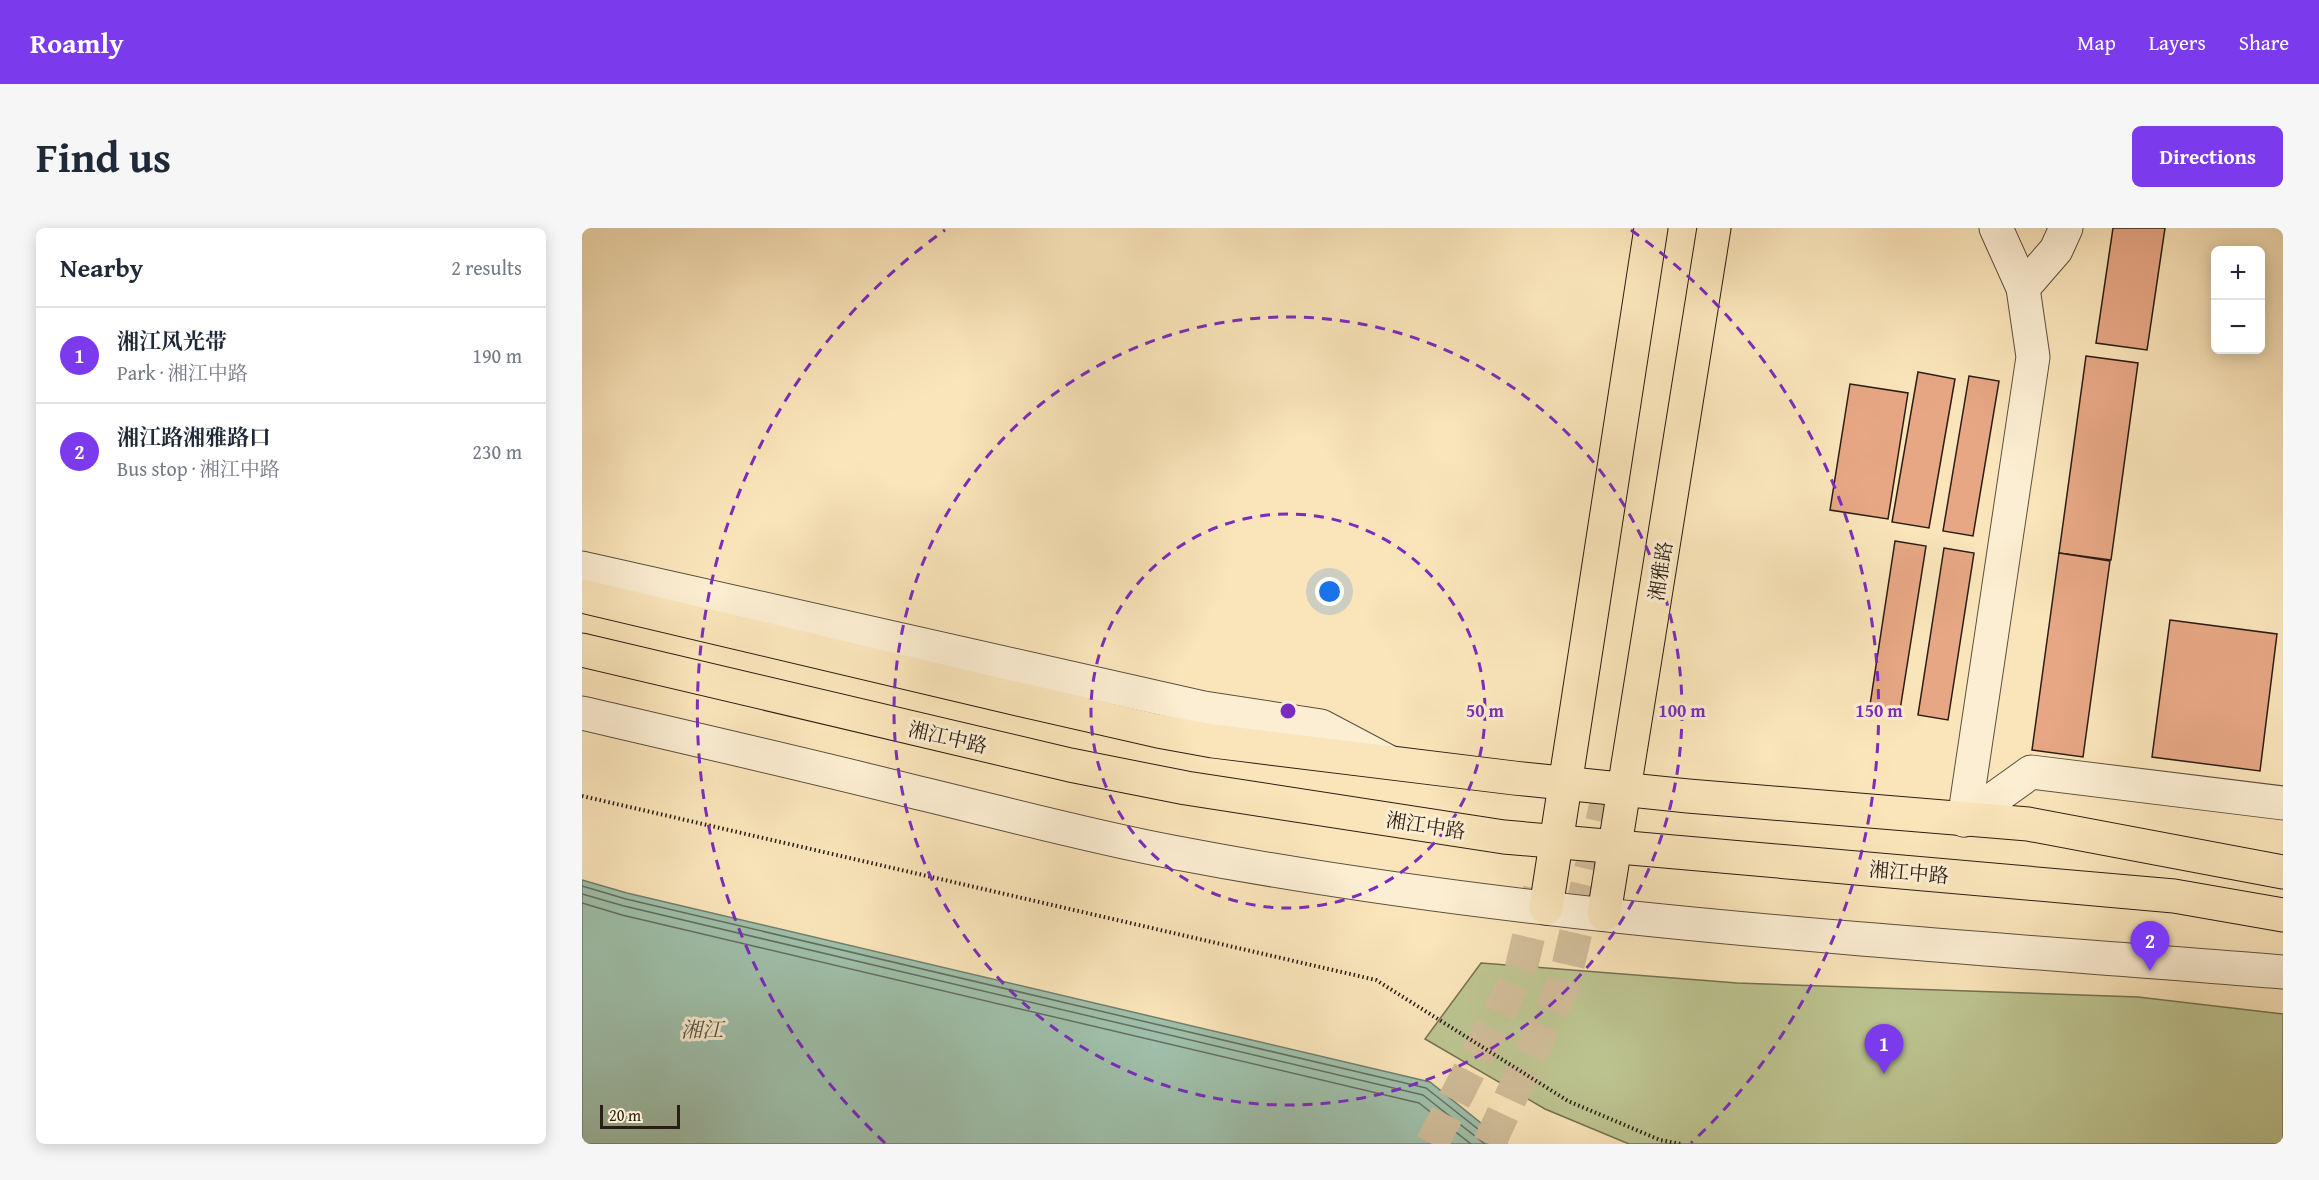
<!DOCTYPE html>
<meta charset="utf-8">
<style>
body{margin:0;font-family:"Gentium Book Plus","Noto Serif SC",serif;background:#f6f6f7;color:#1f2937}
.controls{position:absolute;right:18px;top:18px;display:grid;overflow:hidden;border-radius:9px;box-shadow:0 3px 15px #0003}
.controls button{width:54px;height:54px;display:grid;place-items:center;padding:0;border:0;border-bottom:2px solid #e0e1e3;background:#fff;color:#1f2937;font:30px sans-serif}
.scale{position:absolute;left:18px;bottom:15px;width:80px;box-sizing:border-box;padding-left:6px;border:3px solid #291d15;border-top:0;font-size:16px;line-height:21px;white-space:nowrap;color:#291d15;-webkit-text-stroke:4px #fceed2;paint-order:stroke}
.you{position:absolute;left:748px;top:364px;width:21px;height:21px;margin:-15px;border:4px solid #fff;border-radius:50%;background:#1a73e8;box-shadow:0 0 0 9px #1a73e833}
.badge{display:grid;place-items:center;width:39px;height:39px;border-radius:50%;background:#7c3aed;color:#fff;font-size:20px;font-weight:700}
.pin{position:absolute;translate:-50% -50px;filter:drop-shadow(0 2px 3px #0008)}
.pin::after{content:'';position:absolute;top:32px;width:21px;height:18px;background:inherit;clip-path:polygon(0 0,100% 0,50% 100%)}
.list{margin:0;padding:0;list-style:none}
h2{display:flex;justify-content:space-between;align-items:center;height:78px;margin:0;padding:0 24px;font-size:26px}
h2 small{font-size:20px;font-weight:400;color:#747a83}
.list li{display:grid;grid-template-columns:39px 1fr auto;gap:18px;align-items:center;box-sizing:border-box;height:96px;padding:0 24px;border-top:2px solid #e0e1e3}
.list b{display:block;font-size:22px;white-space:nowrap}
.list p{margin:0;font-size:20px;white-space:nowrap;color:#747a83}
.list em{font-size:20px;font-style:normal;color:#747a83}
.map{position:relative;flex:none;width:1701px;height:916px;overflow:hidden;border-radius:9px}
header{display:flex;align-items:center;gap:36px;box-sizing:border-box;height:84px;padding:0 30px;background:#7c3aed;color:#fff}
header strong{font-size:28px}
nav{display:flex;gap:33px;margin-inline-start:auto;font-size:21px}
.intro{display:flex;align-items:center;justify-content:space-between;box-sizing:border-box;height:144px;padding:0 36px}
h1{margin:0;font-size:42px}
.button{padding:15px 27px;border-radius:9px;background:#7c3aed;color:#fff;font-size:21px;font-weight:700}
main{display:flex;gap:36px;padding:0 36px}
aside{flex:1;background:#fff;border-radius:9px;box-shadow:0 3px 15px #0003}
.map>svg:first-child{display:block}
.green{fill:#bdc591;stroke:#737153;stroke-width:1.5}
.water{fill:#9fc0ab;stroke:#707f6f;stroke-width:1.5}
.lines{fill:none;stroke-linecap:round;stroke-linejoin:round}
.shore{stroke:#646e60;stroke-width:1.5}
.building{fill:#e7a785;stroke:#291d15;stroke-width:1.5}
.major-tunnel{stroke:#d0bd99;stroke-width:33;stroke-dasharray:33 16;stroke-linecap:butt}
.minor-casing{stroke:#5d4f3e;stroke-width:35}
.major-casing{stroke:#291d15;stroke-width:35}
.path{stroke:#291d15;stroke-width:4;stroke-dasharray:1.5 3;stroke-linecap:butt}
.minor{stroke:#fceed2;stroke-width:33}
.major{stroke:#fae5ba;stroke-width:33}
.ring{fill:none;stroke:#7b2cbf;stroke-width:3;stroke-dasharray:10 8}
.labels{text-anchor:middle;dominant-baseline:central;stroke-width:6;stroke-linejoin:round;paint-order:stroke}
.street-label{font-size:20px;fill:#291d15;stroke:#fceed2}
.water-label{font-size:21px;font-style:italic;fill:#52564a;stroke:#fceed2}
.centre{fill:#7b2cbf;stroke:#fceed2;stroke-width:3}
.ring-label{font-size:18px;text-anchor:middle;font-weight:bold;fill:#7b2cbf;stroke:#fceed2;stroke-width:6;stroke-linejoin:round;paint-order:stroke}
</style>
<header>
<strong>Roamly</strong>
<nav><a>Map</a><a>Layers</a><a>Share</a></nav>
</header>
<div class="intro"><h1>Find us</h1><a class="button">Directions</a></div>
<main>
<aside>
<h2>Nearby<small>2 results</small></h2>
<ul class="list">
<li><span class="badge">1</span><div><b>湘江风光带</b><p>Park · 湘江中路</p></div><em>190 m</em></li>
<li><span class="badge">2</span><div><b>湘江路湘雅路口</b><p>Bus stop · 湘江中路</p></div><em>230 m</em></li>
</ul>
</aside>
<div class="map">
<svg width="1701" height="916" viewBox="0 0 1701 916">
<rect width="100%" height="100%" fill="#fae5ba"/>
<filter id="stains"><feTurbulence type="fractalNoise" baseFrequency=".00333" numOctaves="4"/><feColorMatrix values="0 0 0 0 .2 0 0 0 0 .09 0 0 0 0 .02 0 0 0 .5 -.17"/></filter>
<radialGradient id="worn" r=".72"><stop offset=".6" stop-color="#630" stop-opacity="0"/><stop offset="1" stop-color="#630" stop-opacity=".3"/></radialGradient>
<polygon class="green" points="899,735 1155,755 1556,769 1701,786 1701,916 1047,916 963,881 843,811"/>
<polygon class="water" points="0,652 45,665 848,854 925,916 0,916"/>
<g class="lines">
<g class="shore">
<polyline points="0,658 44,671 844,860 915,916"/>
<polyline points="0,666 42,678 841,867 903,916"/>
<polyline points="0,675 40,687 837,875 889,916"/>
</g>
</g>
<g class="building">
<polygon points="1531,0 1583,0 1565,122 1514,115"/>
<polygon points="1504,128 1556,135 1529,332 1477,325"/>
<polygon points="1336,144 1373,151 1347,300 1310,294"/>
<polygon points="1387,148 1417,153 1391,308 1361,303"/>
<polygon points="1268,156 1326,165 1306,291 1248,282"/>
<polygon points="1313,313 1344,318 1318,482 1288,477"/>
<polygon points="1362,320 1392,325 1366,492 1336,487"/>
<polygon points="1477,325 1528,333 1501,529 1450,522"/>
<polygon points="1588,392 1695,406 1678,543 1570,529"/>
</g>
<g class="lines">
<g class="major-tunnel">
<polyline points="850,916 939,741 960,651"/>
<polyline points="907,916 982,755 1030,550"/>
</g>
<g class="minor-casing">
<g id="minor">
<polyline points="1441,60 1474,22 1484,0"/>
<polyline points="0,340 622,480 739,498 807,534"/>
<path d="M0,485C112,511 225,537 337,565C421,585 505,608 590,624C955,694 1331,714 1701,744"/>
<polyline points="1382,592 1451,129 1441,60 1414,0"/>
<polyline points="1382,592 1449,544 1701,575"/>
</g>
</g>
<g class="major-casing">
<g id="major">
<polyline points="0,368 423,468 576,503 631,513 932,550 1106,568 1446,596 1701,644"/>
<polyline points="0,422 488,537 604,560 922,609 1592,668 1701,687"/>
<polyline points="964,680 1069,0"/>
<polyline points="1022,686 1132,0"/>
</g>
</g>
<polyline class="path" points="0,568 794,752 986,873 1078,912 1099,916"/>
<use href="#minor" class="minor"/>
<use href="#major" class="major"/>
</g>
<g class="ring">
<circle cx="706" cy="483" r="197"/>
<circle cx="706" cy="483" r="394"/>
<path d="M303 915A591 591 0 0 1 363 2M1049 2A591 591 0 0 1 1109 915"/>
</g>
<g class="labels">
<g class="street-label">
<text transform="translate(1078 343) rotate(-81)">湘雅路</text>
<text transform="translate(366 509) rotate(13)">湘江中路</text>
<text transform="translate(844 597) rotate(9)">湘江中路</text>
<text transform="translate(1327 644) rotate(5)">湘江中路</text>
</g>
<g class="water-label">
<text x="120" y="801">湘江</text>
</g>
</g>
<circle cx="706" cy="483" r="9" class="centre"/>
<g class="ring-label">
<text x="903" y="489">50 m</text>
<text x="1100" y="489">100 m</text>
<text x="1297" y="489">150 m</text>
</g>
<rect width="100%" height="100%" filter="url(#stains)"/>
<rect width="100%" height="100%" fill="url(#worn)"/>
</svg>
<div class="controls">
<button>+</button>
<button>−</button>
</div>
<div class="scale">20 m</div>
<div class="you"></div>
<div class="pin badge" style="left:1302px;top:846px">1</div>
<div class="pin badge" style="left:1568px;top:743px">2</div>
</div>
</main>
